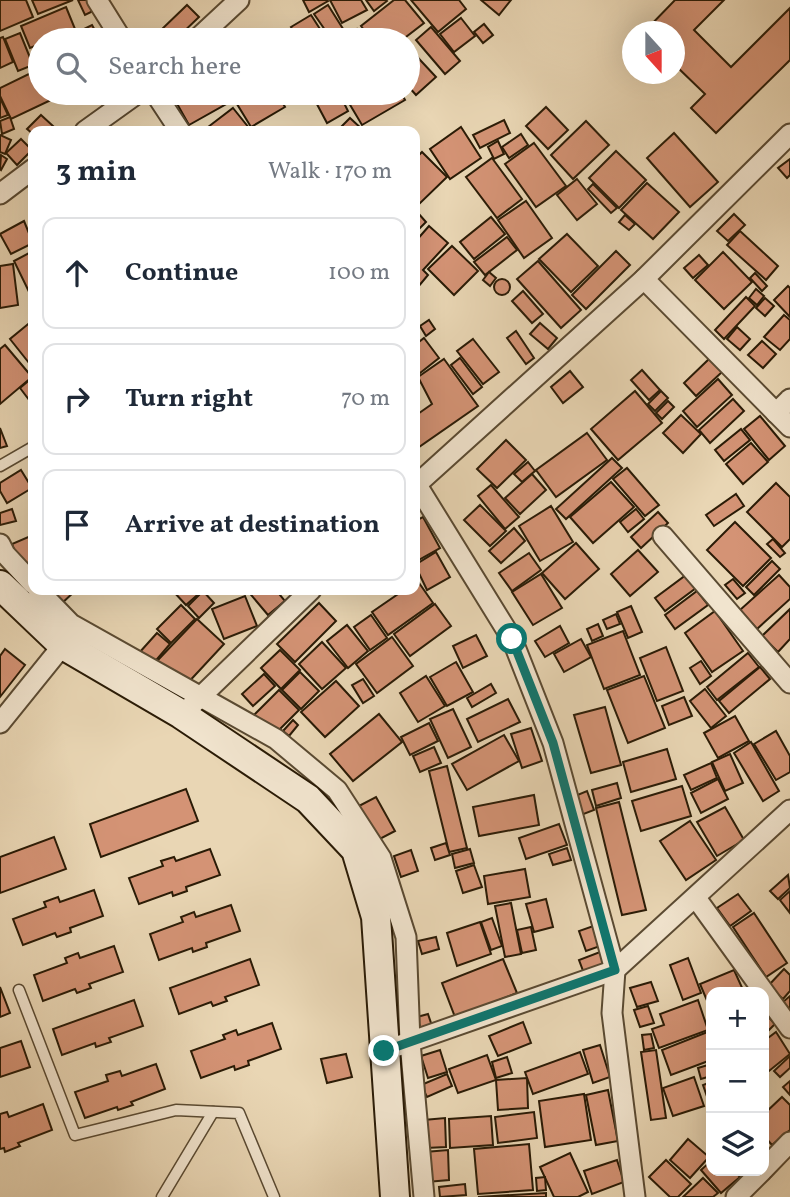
<!DOCTYPE html>
<meta charset="utf-8">
<style>
body{margin:0;font-family:Vollkorn,serif;background:#f6f6f7;color:#1f2937}
.controls{position:absolute;right:21px;bottom:21px;display:grid;overflow:hidden;border-radius:14px;box-shadow:0 7px 28px #0002}
.controls button{width:63px;height:63px;display:grid;place-items:center;padding:0;border:0;border-bottom:2px solid #e0e1e3;background:#fff;color:#1f2937;font:35px sans-serif}
.compass{position:absolute;left:622px;top:21px;width:63px;height:63px;border-radius:50%;background:#fff;box-shadow:0 7px 28px #0002;rotate:159deg}
.stop{position:absolute;width:21px;height:21px;margin:-16px;border:5px solid #0f766e;border-radius:50%;background:#fff}
.stop.end{background:#0f766e;border-color:#fff;box-shadow:0 2px 7px #0008}
.list{margin:0;padding:0;list-style:none}
h2{display:flex;justify-content:space-between;align-items:center;height:91px;margin:0;padding:0 28px;font-size:30px}
h2 small{font-size:23px;font-weight:400;color:#747a83}
.list li{display:grid;grid-template-columns:46px 1fr auto;gap:21px;align-items:center;box-sizing:border-box;height:112px;margin:0 14px 14px;padding:0 14px;border:2px solid #e0e1e3;border-radius:14px}
.list b{display:block;font-size:26px;white-space:nowrap}
.list em{font-size:23px;font-style:normal;color:#747a83}
.icon{flex:none;width:38px;height:38px;fill:none;stroke:currentColor;stroke-width:2;stroke-linecap:round;stroke-linejoin:round}
.map{position:relative;flex:none;width:790px;height:1197px;overflow:hidden}
.search{position:absolute;background:#fff;box-shadow:0 7px 28px #0002;left:28px;top:28px;width:392px;height:77px;display:flex;align-items:center;gap:18px;box-sizing:border-box;padding:0 24px;border-radius:38px;color:#747a83;font-size:26px}
.panel{position:absolute;background:#fff;box-shadow:0 7px 28px #0002;left:28px;top:126px;width:392px;height:469px;border-radius:14px}
.map>svg:first-child{display:block}
.building{fill:#d49375;stroke:#2a1b06;stroke-width:2}
.lines{fill:none;stroke-linecap:round;stroke-linejoin:round}
.lane-casing{stroke:#5a4a32;stroke-width:13}
.street-casing{stroke:#5a4a32;stroke-width:23}
.secondary-casing{stroke:#2a1b06;stroke-width:32}
.lane{stroke:#f1e4ce;stroke-width:10}
.street{stroke:#f1e4ce;stroke-width:19}
.secondary{stroke:#f1e4ce;stroke-width:28}
.route{stroke:#0f766e;stroke-width:9}
</style>
<div class="map">
<svg width="790" height="1197" viewBox="0 0 790 1197">
<rect width="100%" height="100%" fill="#e9d6b4"/>
<filter id="stains"><feTurbulence type="fractalNoise" baseFrequency=".00286" numOctaves="4"/><feColorMatrix values="0 0 0 0 .2 0 0 0 0 .09 0 0 0 0 .02 0 0 0 .5 -.17"/></filter>
<radialGradient id="worn" r=".72"><stop offset=".6" stop-color="#630" stop-opacity="0"/><stop offset="1" stop-color="#630" stop-opacity=".3"/></radialGradient>
<g class="building">
<polygon points="0,0 26,0 33,17 0,31"/>
<polygon points="32,0 73,0 38,14"/>
<polygon points="78,0 87,0 93,11 85,15"/>
<polygon points="303,0 327,0 328,1 309,12"/>
<polygon points="330,0 361,0 367,10 342,23"/>
<polygon points="366,0 386,0 387,1 374,11"/>
<polygon points="394,0 405,0 424,23 402,40 372,40 361,26"/>
<polygon points="411,0 459,0 466,9 438,32"/>
<polygon points="481,0 511,0 499,15"/>
<polygon points="675,0 724,0 694,30 731,67 790,8 790,60 716,133 691,108 705,94 674,64 674,32 644,32"/>
<polygon points="187,5 199,17 175,40 169,40 160,31"/>
<polygon points="328,5 345,32 332,40 314,14"/>
<polygon points="66,7 75,29 49,40 40,40 40,44 30,48 21,26"/>
<polygon points="311,15 327,40 299,40 291,27"/>
<polygon points="461,18 475,36 454,52 440,34"/>
<polygon points="484,24 493,35 483,43 474,32"/>
<polygon points="92,25 98,36 85,40 80,31"/>
<polygon points="431,27 460,61 445,74 416,40"/>
<polygon points="357,29 365,40 341,40"/>
<polygon points="287,31 292,40 269,40"/>
<polygon points="20,33 33,65 18,71 5,39"/>
<polygon points="3,37 13,62 0,68 0,38"/>
<polygon points="408,47 436,77 416,95 408,86"/>
<polygon points="37,70 40,93 48,93 51,100 11,119 0,96 0,88"/>
<polygon points="171,93 223,93 228,103 189,125"/>
<polygon points="227,93 245,93 231,100"/>
<polygon points="257,93 277,93 285,107 251,127 237,104"/>
<polygon points="311,93 339,93 348,111 327,123"/>
<polygon points="343,93 401,93 405,100 362,125"/>
<polygon points="0,98 8,115 0,118"/>
<polygon points="546,107 568,130 548,149 526,126"/>
<polygon points="233,108 249,128 244,131 212,131 208,127"/>
<polygon points="41,115 53,126 48,131 33,131 33,134 27,129"/>
<polygon points="10,117 14,129 2,134 0,121"/>
<polygon points="350,118 364,131 337,131"/>
<polygon points="504,120 510,133 480,148 473,135"/>
<polygon points="586,121 609,145 573,179 551,155"/>
<polygon points="461,127 481,158 450,179 430,149"/>
<polygon points="674,133 718,182 690,207 647,158"/>
<polygon points="521,134 528,145 509,158 502,147"/>
<polygon points="0,135 11,140 5,154 0,152"/>
<polygon points="21,139 32,150 17,165 6,153"/>
<polygon points="498,141 504,154 494,159 488,147"/>
<polygon points="534,143 566,186 536,207 505,164"/>
<polygon points="616,151 646,180 619,208 589,178"/>
<polygon points="422,152 447,177 415,208 415,159"/>
<polygon points="1,155 7,159 1,170 0,169"/>
<polygon points="492,158 522,199 497,218 466,177"/>
<polygon points="790,159 790,175 787,178 778,168"/>
<polygon points="577,179 597,204 577,220 557,195"/>
<polygon points="647,183 679,212 653,239 621,210"/>
<polygon points="593,184 617,208 611,213 588,189"/>
<polygon points="526,201 552,238 524,258 498,220"/>
<polygon points="418,213 426,222 416,232 415,216"/>
<polygon points="734,214 745,225 728,241 717,231"/>
<polygon points="625,215 635,224 629,230 619,222"/>
<polygon points="491,217 505,234 474,259 460,242"/>
<polygon points="24,221 33,243 11,254 0,234"/>
<polygon points="429,226 448,243 423,270 428,275 418,287 415,284 415,242"/>
<polygon points="740,231 778,266 766,280 727,245"/>
<polygon points="567,234 598,266 571,292 539,259"/>
<polygon points="507,237 517,250 485,275 474,262"/>
<polygon points="452,246 478,271 454,295 428,269"/>
<polygon points="33,251 33,300 14,261"/>
<polygon points="616,251 630,265 586,309 572,295"/>
<polygon points="723,252 752,282 724,309 695,280"/>
<polygon points="699,255 708,265 693,278 684,268"/>
<polygon points="538,261 581,310 561,328 517,279"/>
<polygon points="13,264 18,305 0,308 0,266"/>
<polygon points="489,272 496,278 490,286 483,280"/>
<polygon points="755,273 767,286 762,291 750,278"/>
<circle cx="502" cy="287" r="8"/>
<polygon points="788,286 790,288 790,317 774,300"/>
<polygon points="756,289 764,296 757,305 749,298"/>
<polygon points="523,291 543,314 532,323 512,301"/>
<polygon points="746,297 755,306 724,339 715,330"/>
<polygon points="765,298 774,306 765,316 756,308"/>
<polygon points="784,315 790,320 790,339 780,350 764,337"/>
<polygon points="33,320 33,368 10,339"/>
<polygon points="429,320 435,329 426,336 420,326"/>
<polygon points="540,323 557,338 548,349 530,334"/>
<polygon points="737,327 750,339 740,350 727,339"/>
<polygon points="516,331 534,358 526,364 507,338"/>
<polygon points="424,338 439,358 415,377 415,345"/>
<polygon points="473,339 499,372 483,384 457,351"/>
<polygon points="762,341 776,354 763,368 748,355"/>
<polygon points="5,345 32,377 0,404 0,349"/>
<polygon points="460,358 482,387 473,394 451,365"/>
<polygon points="444,359 478,406 419,447 415,441 415,416 432,404 418,377"/>
<polygon points="709,359 722,372 696,396 684,383"/>
<polygon points="642,370 660,390 649,400 631,380"/>
<polygon points="570,371 583,387 563,403 551,387"/>
<polygon points="33,377 33,405 20,388"/>
<polygon points="718,379 732,395 697,427 683,411"/>
<polygon points="635,391 662,423 618,460 591,429"/>
<polygon points="661,391 668,398 655,411 648,404"/>
<polygon points="733,399 744,411 710,443 699,430"/>
<polygon points="668,401 674,407 662,419 656,413"/>
<polygon points="681,415 701,434 683,453 663,433"/>
<polygon points="760,416 785,446 769,460 744,429"/>
<polygon points="0,428 7,446 0,448"/>
<polygon points="741,429 750,440 724,461 715,450"/>
<polygon points="587,433 607,460 556,497 536,470"/>
<polygon points="506,440 526,460 497,488 477,469"/>
<polygon points="751,443 768,462 743,484 726,464"/>
<polygon points="612,458 622,468 566,519 556,509"/>
<polygon points="528,462 535,471 522,482 514,474"/>
<polygon points="627,468 659,505 645,516 613,479"/>
<polygon points="21,470 32,488 7,503 0,491 0,483"/>
<polygon points="532,474 546,490 520,514 505,498"/>
<polygon points="611,482 634,507 593,543 570,517"/>
<polygon points="776,483 790,497 790,539 782,547 747,512"/>
<polygon points="491,485 519,517 505,529 478,496"/>
<polygon points="736,494 744,506 714,526 706,515"/>
<polygon points="480,505 506,531 490,546 464,520"/>
<polygon points="551,506 573,542 540,561 519,526"/>
<polygon points="12,509 16,521 0,525 0,513"/>
<polygon points="636,509 644,519 628,532 620,522"/>
<polygon points="658,512 668,523 641,548 631,537"/>
<polygon points="423,517 440,548 415,562 415,521"/>
<polygon points="735,522 771,558 743,586 707,550"/>
<polygon points="514,528 525,541 501,563 489,551"/>
<polygon points="33,535 33,562 21,567 12,544"/>
<polygon points="773,539 785,553 780,557 767,544"/>
<polygon points="576,543 599,569 565,599 542,573"/>
<polygon points="638,550 658,572 630,596 611,574"/>
<polygon points="436,552 450,577 427,590 415,565"/>
<polygon points="529,553 541,570 512,591 499,573"/>
<polygon points="772,561 780,569 754,595 746,587"/>
<polygon points="541,574 562,608 533,625 512,592"/>
<polygon points="686,575 696,588 665,611 655,598"/>
<polygon points="779,575 790,587 790,599 757,629 740,610"/>
<polygon points="733,579 745,593 737,599 725,585"/>
<polygon points="417,580 433,603 388,635 372,612 404,590 415,590"/>
<polygon points="53,590 76,590 59,606 48,594"/>
<polygon points="172,590 203,590 186,605"/>
<polygon points="247,590 276,590 285,601 268,615"/>
<polygon points="203,591 214,603 199,618 188,606"/>
<polygon points="697,591 708,605 675,629 665,615"/>
<polygon points="245,596 257,626 224,639 212,609"/>
<polygon points="319,603 336,621 295,662 277,644"/>
<polygon points="435,604 451,626 410,656 394,634"/>
<polygon points="181,605 195,619 171,643 157,629"/>
<polygon points="631,606 642,632 628,638 617,612"/>
<polygon points="790,609 790,639 778,652 762,636"/>
<polygon points="715,611 743,651 712,672 685,633"/>
<polygon points="616,614 620,624 607,629 603,620"/>
<polygon points="371,615 387,638 370,650 354,627"/>
<polygon points="197,619 224,644 184,687 157,661"/>
<polygon points="598,624 603,636 592,641 587,629"/>
<polygon points="347,625 368,651 348,668 327,641"/>
<polygon points="560,626 569,643 545,657 535,641"/>
<polygon points="623,631 640,675 604,689 587,645"/>
<polygon points="157,633 170,644 152,665 139,653"/>
<polygon points="476,635 487,656 463,668 453,646"/>
<polygon points="392,637 413,666 377,693 356,664"/>
<polygon points="581,639 591,657 564,672 554,654"/>
<polygon points="322,642 346,668 322,689 299,664"/>
<polygon points="666,647 683,691 657,701 640,658"/>
<polygon points="5,649 25,665 0,697 0,656"/>
<polygon points="280,650 300,670 281,689 261,668"/>
<polygon points="748,653 759,667 717,700 707,687"/>
<polygon points="701,661 711,676 700,684 690,668"/>
<polygon points="456,662 473,692 447,706 430,677"/>
<polygon points="760,667 770,679 729,713 719,701"/>
<polygon points="300,672 319,691 301,709 282,690"/>
<polygon points="264,674 275,686 253,706 242,694"/>
<polygon points="426,676 445,706 418,722 400,693"/>
<polygon points="644,676 665,728 628,743 607,690"/>
<polygon points="363,679 374,696 363,703 352,685"/>
<polygon points="336,681 359,706 325,737 301,712"/>
<polygon points="491,684 496,693 472,707 467,698"/>
<polygon points="705,689 726,716 711,728 690,701"/>
<polygon points="279,690 299,710 274,735 254,715"/>
<polygon points="684,697 692,716 669,725 662,706"/>
<polygon points="508,699 520,722 478,742 467,719"/>
<polygon points="605,707 621,765 591,773 574,715"/>
<polygon points="453,709 471,747 448,758 430,719"/>
<polygon points="379,714 402,742 353,781 330,754"/>
<polygon points="735,716 749,741 718,758 704,733"/>
<polygon points="293,720 298,725 289,736 283,731"/>
<polygon points="429,723 438,741 410,755 401,737"/>
<polygon points="531,728 542,761 522,768 511,734"/>
<polygon points="776,731 790,756 790,772 776,780 754,744"/>
<polygon points="504,735 519,761 467,790 452,764"/>
<polygon points="751,742 779,791 763,801 734,753"/>
<polygon points="434,747 441,763 420,772 413,756"/>
<polygon points="667,749 676,779 631,792 623,762"/>
<polygon points="730,754 743,783 725,791 712,762"/>
<polygon points="711,763 717,778 691,790 684,775"/>
<polygon points="447,766 467,848 449,852 429,771"/>
<polygon points="718,779 728,799 701,813 691,793"/>
<polygon points="617,783 621,798 596,806 592,790"/>
<polygon points="682,786 691,816 641,831 632,801"/>
<polygon points="186,789 198,821 101,857 90,824"/>
<polygon points="587,791 594,810 581,815 575,796"/>
<polygon points="534,795 539,825 479,836 473,807"/>
<polygon points="376,797 395,831 376,841 357,807"/>
<polygon points="619,802 646,910 622,915 596,808"/>
<polygon points="725,807 744,840 717,856 697,822"/>
<polygon points="690,821 716,860 686,880 660,841"/>
<polygon points="559,824 567,845 526,859 519,838"/>
<polygon points="54,837 66,869 0,893 0,857"/>
<polygon points="446,843 450,855 435,860 431,848"/>
<polygon points="567,848 571,860 553,865 549,854"/>
<polygon points="210,849 220,875 186,887 187,891 173,896 172,892 139,904 129,878 163,866 161,861 174,857 176,861"/>
<polygon points="470,849 474,863 455,868 452,854"/>
<polygon points="411,850 418,871 401,877 394,856"/>
<polygon points="474,865 482,887 463,893 456,871"/>
<polygon points="525,869 530,897 488,904 484,876"/>
<polygon points="788,875 790,888 778,899 770,891"/>
<polygon points="94,890 103,916 70,928 71,932 57,937 55,933 23,945 13,919 46,907 44,902 58,897 60,902"/>
<polygon points="790,891 790,913 780,900"/>
<polygon points="738,894 751,911 730,926 717,908"/>
<polygon points="546,899 553,927 534,932 526,904"/>
<polygon points="511,903 521,954 505,957 495,906"/>
<polygon points="231,905 240,931 206,943 207,947 193,952 192,948 159,960 150,934 183,922 181,917 194,912 196,917"/>
<polygon points="754,913 787,963 766,977 733,927"/>
<polygon points="492,918 502,946 491,950 481,922"/>
<polygon points="480,922 491,954 457,966 447,933"/>
<polygon points="599,924 606,944 586,951 579,931"/>
<polygon points="531,927 536,950 522,953 517,930"/>
<polygon points="436,937 439,949 422,954 418,941"/>
<polygon points="114,946 123,972 89,984 91,988 77,993 75,989 43,1001 34,975 67,963 65,958 78,953 80,958"/>
<polygon points="600,952 607,967 585,976 579,960"/>
<polygon points="688,958 701,993 683,1000 670,965"/>
<polygon points="250,959 259,985 225,997 227,1001 213,1006 211,1002 179,1014 170,988"/>
<polygon points="503,959 517,993 455,1017 442,983"/>
<polygon points="784,969 790,975 790,991 783,999 768,986"/>
<polygon points="734,970 744,992 711,992 711,1010 700,984"/>
<polygon points="651,982 658,1001 637,1007 630,988"/>
<polygon points="0,987 10,1013 0,1017"/>
<polygon points="790,996 790,1010 783,1002"/>
<polygon points="134,1000 143,1026 109,1038 111,1042 96,1047 95,1043 62,1055 53,1029"/>
<polygon points="698,1000 708,1030 659,1048 652,1029 664,1025 660,1014"/>
<polygon points="648,1006 654,1023 640,1027 634,1010"/>
<polygon points="764,1012 775,1024 764,1035"/>
<polygon points="428,1014 432,1026 421,1030 417,1017"/>
<polygon points="523,1022 531,1043 498,1056 489,1036"/>
<polygon points="272,1023 281,1049 248,1061 249,1065 235,1070 234,1066 201,1078 191,1051 225,1039 223,1035 236,1030 238,1035"/>
<polygon points="710,1031 711,1060 671,1075 662,1050"/>
<polygon points="776,1032 790,1054 764,1075 764,1041"/>
<polygon points="651,1034 654,1048 644,1050 642,1035"/>
<polygon points="21,1041 30,1067 0,1077 0,1048"/>
<polygon points="600,1045 610,1077 593,1083 583,1050"/>
<polygon points="440,1050 447,1072 428,1078 421,1056"/>
<polygon points="656,1050 666,1118 651,1120 641,1052"/>
<polygon points="580,1052 588,1074 533,1094 525,1072"/>
<polygon points="346,1054 352,1077 327,1083 321,1059"/>
<polygon points="487,1055 496,1080 458,1093 449,1069"/>
<polygon points="790,1056 790,1068 780,1077 774,1071"/>
<polygon points="507,1057 512,1073 496,1078 492,1062"/>
<polygon points="156,1064 165,1089 131,1102 133,1105 118,1110 117,1107 85,1118 75,1092 108,1081 106,1075 120,1071 122,1076"/>
<polygon points="711,1064 711,1076 701,1079 698,1068"/>
<polygon points="447,1074 452,1086 427,1097 421,1085"/>
<polygon points="694,1077 704,1106 673,1116 663,1088"/>
<polygon points="527,1078 528,1108 498,1110 496,1080"/>
<polygon points="790,1081 790,1095 783,1087"/>
<polygon points="711,1082 711,1108 703,1085"/>
<polygon points="608,1090 618,1141 596,1145 586,1095"/>
<polygon points="584,1094 591,1140 545,1147 539,1101"/>
<polygon points="782,1097 790,1105 790,1130 772,1145 764,1136 764,1114"/>
<polygon points="43,1104 52,1130 18,1143 20,1146 5,1152 4,1148 0,1149 0,1114 7,1112 9,1117"/>
<polygon points="534,1112 537,1138 498,1143 495,1117"/>
<polygon points="491,1116 493,1145 450,1148 449,1119"/>
<polygon points="445,1118 446,1147 426,1148 424,1120"/>
<polygon points="688,1139 709,1157 690,1178 670,1160"/>
<polygon points="529,1144 533,1190 478,1194 474,1149"/>
<polygon points="448,1150 449,1180 427,1182 425,1152"/>
<polygon points="570,1153 588,1192 578,1197 554,1197 540,1167"/>
<polygon points="617,1160 624,1182 592,1194 584,1171"/>
<polygon points="666,1160 691,1184 678,1197 670,1197 649,1177"/>
<polygon points="711,1161 711,1171 734,1171 740,1177 721,1193 701,1170"/>
<polygon points="545,1177 546,1190 537,1191 536,1178"/>
<polygon points="703,1178 718,1193 713,1197 683,1197"/>
<polygon points="465,1184 466,1195 440,1197 439,1187"/>
<polygon points="546,1193 546,1197 478,1197"/>
</g>
<g class="lines">
<g class="lane-casing">
<g id="lane">
<polyline points="0,466 33,447"/>
<polyline points="19,990 75,1135 176,1110 239,1113 274,1197"/>
<polyline points="162,1197 213,1112"/>
</g>
</g>
<g class="street-casing">
<g id="street">
<polyline points="97,0 122,40"/>
<polyline points="196,40 239,0"/>
<polyline points="155,93 180,131"/>
<polyline points="85,131 138,93"/>
<polyline points="0,194 33,169"/>
<polyline points="644,279 790,427"/>
<polyline points="776,413 790,399"/>
<polyline points="415,482 512,639 553,743 615,970 612,1013 635,1197"/>
<polyline points="415,486 644,279 790,134"/>
<polyline points="663,536 790,683"/>
<polyline points="0,544 5,554 33,584"/>
<polyline points="38,590 71,624 276,739 337,790 381,858 406,937 410,1042 424,1197"/>
<polyline points="191,706 311,590"/>
<polyline points="0,723 63,645"/>
<polyline points="696,898 790,1028"/>
<polyline points="398,1046 615,970 790,810"/>
<polyline points="764,1169 790,1142"/>
<polyline points="736,1197 762,1171"/>
</g>
</g>
<g class="secondary-casing">
<polyline id="secondary" points="0,585 63,645 181,714 308,799 356,850 376,917 395,1197"/>
</g>
<use href="#lane" class="lane"/>
<use href="#street" class="street"/>
<use href="#secondary" class="secondary"/>
</g>
<g class="lines">
<polyline class="route" points="384,1051 615,970 553,743 512,639"/>
</g>
<rect width="100%" height="100%" filter="url(#stains)"/>
<rect width="100%" height="100%" fill="url(#worn)"/>
</svg>
<div class="controls">
<button>+</button>
<button>−</button>
<button><svg class="icon" aria-label="layers" viewBox="0 0 24 24"><path d="M12 4l9 5-9 5-9-5zM3 14l9 5 9-5"/></svg></button>
</div>
<svg class="compass" viewBox="-18 -18 36 36"><path d="M0-13l5 13h-10z" fill="#e53935"/><path d="M0 13l5-13h-10z" fill="#747a83"/></svg>
<div class="stop" style="left:512px;top:639px"></div>
<div class="stop end" style="left:384px;top:1051px"></div>
<div class="search"><svg class="icon" aria-label="search" viewBox="0 0 24 24"><circle cx="10" cy="10" r="6"/><path d="M15 15l6 6"/></svg>Search here</div>
<section class="panel">
<h2>3 min<small>Walk · 170 m</small></h2>
<ul class="list">
<li><svg class="icon" aria-label="ahead" viewBox="0 0 24 24"><path d="M12 20V5M6 11l6-6 6 6"/></svg><div><b>Continue</b></div><em>100 m</em></li>
<li><svg class="icon" aria-label="right" viewBox="0 0 24 24"><path d="M7 20v-9h11M14 6l5 5-5 5"/></svg><div><b>Turn right</b></div><em>70 m</em></li>
<li><svg class="icon" aria-label="arrive" viewBox="0 0 24 24"><path d="M6 21V4h12l-3 4 3 4H6"/></svg><div><b>Arrive at destination</b></div></li>
</ul>
</section>
</div>
